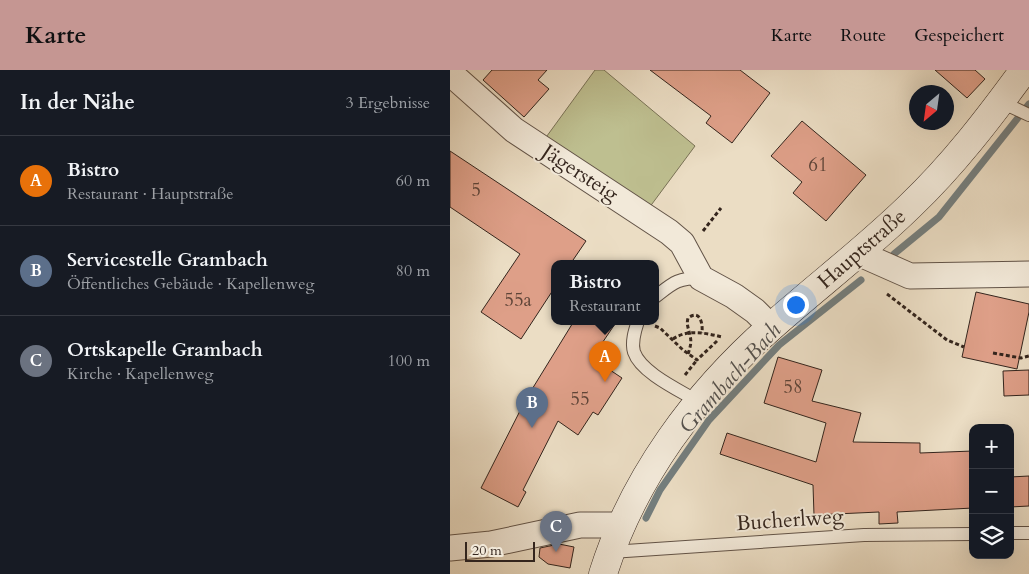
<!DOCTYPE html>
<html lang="de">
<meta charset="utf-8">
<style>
body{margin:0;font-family:Cardo,serif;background:#20242c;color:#f1f3f6}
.controls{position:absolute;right:15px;bottom:15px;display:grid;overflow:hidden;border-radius:10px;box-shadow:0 5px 20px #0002}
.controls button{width:45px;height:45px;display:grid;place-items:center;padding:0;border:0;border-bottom:1px solid #363941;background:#171b24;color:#f1f3f6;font:25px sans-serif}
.compass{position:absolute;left:459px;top:15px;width:45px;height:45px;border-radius:50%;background:#171b24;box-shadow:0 5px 20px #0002;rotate:209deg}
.scale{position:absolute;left:15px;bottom:12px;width:70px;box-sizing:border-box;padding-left:5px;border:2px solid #34251d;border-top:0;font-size:14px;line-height:18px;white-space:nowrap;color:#34251d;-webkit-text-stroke:4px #f2e9d9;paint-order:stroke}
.you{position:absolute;left:345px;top:234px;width:18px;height:18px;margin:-12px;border:4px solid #fff;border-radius:50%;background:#1a73e8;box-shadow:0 0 0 8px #1a73e833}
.badge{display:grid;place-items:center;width:32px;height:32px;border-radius:50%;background:#c59692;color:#fff;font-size:16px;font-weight:700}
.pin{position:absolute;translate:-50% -41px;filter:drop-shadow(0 1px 2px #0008)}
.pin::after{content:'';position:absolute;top:26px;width:18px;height:15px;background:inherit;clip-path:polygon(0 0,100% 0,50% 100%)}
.popup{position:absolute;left:101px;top:190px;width:108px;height:65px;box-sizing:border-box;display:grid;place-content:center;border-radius:10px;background:#171b24;filter:drop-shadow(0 1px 4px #0005);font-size:16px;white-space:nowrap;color:#9ea1a6}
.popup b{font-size:19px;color:#f1f3f6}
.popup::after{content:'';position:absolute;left:50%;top:100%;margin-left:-10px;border:10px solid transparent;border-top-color:#171b24}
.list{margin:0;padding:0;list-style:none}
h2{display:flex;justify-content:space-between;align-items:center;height:65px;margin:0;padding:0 20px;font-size:21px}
h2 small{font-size:16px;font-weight:400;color:#9ea1a6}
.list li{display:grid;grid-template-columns:32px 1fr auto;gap:15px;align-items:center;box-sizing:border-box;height:90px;padding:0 20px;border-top:1px solid #363941}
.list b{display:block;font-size:19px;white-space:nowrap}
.list p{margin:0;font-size:16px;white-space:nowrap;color:#9ea1a6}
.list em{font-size:16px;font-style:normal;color:#9ea1a6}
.icon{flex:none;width:28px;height:28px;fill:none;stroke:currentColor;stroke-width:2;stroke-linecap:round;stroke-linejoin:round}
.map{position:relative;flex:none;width:579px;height:504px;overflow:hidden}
header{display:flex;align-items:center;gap:30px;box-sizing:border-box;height:70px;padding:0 25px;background:#c59692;color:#111}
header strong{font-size:24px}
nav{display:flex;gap:28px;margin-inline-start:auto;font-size:18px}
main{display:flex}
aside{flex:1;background:#171b24}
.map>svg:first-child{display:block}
.park{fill:#bebf90;stroke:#797256}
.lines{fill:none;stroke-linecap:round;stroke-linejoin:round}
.stream{stroke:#747e7e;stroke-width:7}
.building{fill:#de9f88;stroke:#34251d}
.lane-casing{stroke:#625347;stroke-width:14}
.street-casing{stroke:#625347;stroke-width:27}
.secondary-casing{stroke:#34251d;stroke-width:29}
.path{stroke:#34251d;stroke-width:3;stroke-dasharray:4 2.5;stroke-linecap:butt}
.lane{stroke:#f2e9d9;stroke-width:12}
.street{stroke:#f2e9d9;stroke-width:25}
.secondary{stroke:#f2e9d9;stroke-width:28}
.labels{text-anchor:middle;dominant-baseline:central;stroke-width:4;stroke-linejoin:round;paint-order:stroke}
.number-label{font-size:19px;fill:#5e4438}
.street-label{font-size:21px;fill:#34251d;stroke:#f2e9d9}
.water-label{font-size:22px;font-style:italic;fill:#54514e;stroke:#f2e9d9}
</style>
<header>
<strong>Karte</strong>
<nav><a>Karte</a><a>Route</a><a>Gespeichert</a></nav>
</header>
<main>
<aside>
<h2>In der Nähe<small>3 Ergebnisse</small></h2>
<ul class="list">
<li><span class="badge" style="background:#e8710a">A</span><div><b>Bistro</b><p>Restaurant · Hauptstraße</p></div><em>60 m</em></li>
<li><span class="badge" style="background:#5c6f8a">B</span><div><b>Servicestelle Grambach</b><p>Öffentliches Gebäude · Kapellenweg</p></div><em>80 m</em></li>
<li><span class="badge" style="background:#6b7280">C</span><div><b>Ortskapelle Grambach</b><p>Kirche · Kapellenweg</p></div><em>100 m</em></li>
</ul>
</aside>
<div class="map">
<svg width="579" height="504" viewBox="0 0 579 504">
<rect width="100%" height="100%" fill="#ebddc4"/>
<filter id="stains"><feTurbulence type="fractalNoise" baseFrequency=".004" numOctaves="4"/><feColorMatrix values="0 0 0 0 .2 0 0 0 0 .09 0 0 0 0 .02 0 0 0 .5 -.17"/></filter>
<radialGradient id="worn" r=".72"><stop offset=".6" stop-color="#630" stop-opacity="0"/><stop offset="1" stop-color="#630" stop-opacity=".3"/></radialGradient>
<polygon class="park" points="145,0 154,0 245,76 199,138 94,70"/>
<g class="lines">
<g class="stream">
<polyline points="444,184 489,147 579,34"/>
<polyline points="196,448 210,420 259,350 329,275 411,210"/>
</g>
</g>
<g class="building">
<polygon points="42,0 97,0 88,10 99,19 74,47 33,10"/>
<polygon points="200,0 290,0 320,23 282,73 256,53 261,46"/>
<polygon points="485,0 525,0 535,9 517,28"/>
<polygon points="352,51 416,105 376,151 343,123 352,112 321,86"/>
<polygon points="0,81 136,171 121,193 105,193 105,217 71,269 31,242 70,184 0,137"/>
<polygon points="526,222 579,234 579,242 567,299 512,287"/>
<polygon points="124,251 167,251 142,288 172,308 148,345 143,342 128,365 108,351 73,420 76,422 68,437 31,418 76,329"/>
<polygon points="328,287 372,300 362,331 411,343 403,372 470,373 470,383 523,381 523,438 447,442 448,453 429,454 429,442 364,445 363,415 270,384 277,363 366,392 376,353 314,333"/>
<polygon points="579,300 579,325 554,326 553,301"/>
<polygon points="579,406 579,436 560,437 560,407"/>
<polygon points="109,474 124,477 120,498 98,494 89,487 90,478"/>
</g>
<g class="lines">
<g class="lane-casing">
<g id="lane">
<polyline points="551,32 579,45"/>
<path d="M205,227C223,213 227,208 251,208"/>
<path d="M188,251C185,260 181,272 184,282C191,303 231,321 249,332"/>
<polyline points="560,463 579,463"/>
<polyline points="161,482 414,465 523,464"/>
</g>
</g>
<g class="street-casing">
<g id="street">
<polyline points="0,3 64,60 219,162 232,173 251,208 284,226 305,241 321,257"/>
<polyline points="408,183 460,206 579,204"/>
<polyline points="0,478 41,474 130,455 172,455"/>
</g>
</g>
<g class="secondary-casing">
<path id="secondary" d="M153,504C183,408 246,323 321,257C367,216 416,179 460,136C503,95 539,48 574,0"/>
</g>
<g class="path">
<polyline points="253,161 271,138"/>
<polyline points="437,224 497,270 514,277"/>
<polyline points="205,256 210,258 233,280 247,290 267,271"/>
<path d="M223,269C237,259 256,263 272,267"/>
<polyline points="543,283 571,288 579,286"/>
<path d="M238,284C240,278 242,272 240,266C239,259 236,255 238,248C250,239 253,253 252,263"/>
<polyline points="235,305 247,290"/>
</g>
<use href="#lane" class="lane"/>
<use href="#street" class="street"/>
<use href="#secondary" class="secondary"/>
</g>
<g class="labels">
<g class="number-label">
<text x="368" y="95">61</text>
<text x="26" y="120">5</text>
<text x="68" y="230">55a</text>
<text x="343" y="317">58</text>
<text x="130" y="329">55</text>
</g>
<g class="street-label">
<text transform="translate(130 103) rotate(33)">Jägersteig</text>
<text transform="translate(412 179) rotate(-41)">Hauptstraße</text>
<text transform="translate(340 450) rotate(-4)">Bucherlweg</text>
</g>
<g class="water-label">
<text transform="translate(280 308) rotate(-48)">Grambach-Bach</text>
</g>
</g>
<rect width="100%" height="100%" filter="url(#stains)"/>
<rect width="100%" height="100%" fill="url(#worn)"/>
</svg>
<div class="controls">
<button>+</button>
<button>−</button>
<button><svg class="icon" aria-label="layers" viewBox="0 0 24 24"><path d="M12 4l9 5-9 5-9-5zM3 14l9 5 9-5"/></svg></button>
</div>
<svg class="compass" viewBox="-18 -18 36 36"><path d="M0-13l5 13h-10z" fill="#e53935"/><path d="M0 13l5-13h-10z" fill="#9ea1a6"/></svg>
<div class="scale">20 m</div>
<div class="you"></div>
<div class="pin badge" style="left:155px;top:312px;background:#e8710a">A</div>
<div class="popup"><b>Bistro</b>Restaurant</div>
<div class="pin badge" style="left:82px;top:358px;background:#5c6f8a">B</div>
<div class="pin badge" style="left:106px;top:482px;background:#6b7280">C</div>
</div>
</main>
